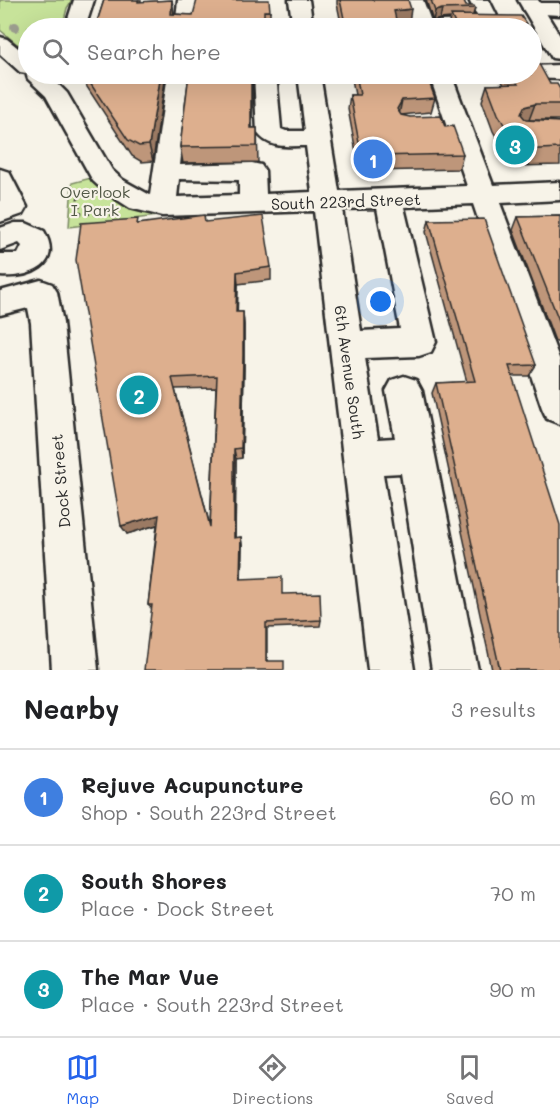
<!DOCTYPE html>
<meta charset="utf-8">
<style>
body{margin:0;font-family:Mali,sans-serif;background:#f6f6f6;color:#202124}
.you{position:absolute;left:381px;top:302px;width:21px;height:21px;margin:-15px;border:4px solid #fff;border-radius:50%;background:#1a73e8;box-shadow:0 0 0 9px #1a73e833}
.badge{display:grid;place-items:center;width:39px;height:39px;border-radius:50%;background:#2563eb;color:#fff;font-size:20px;font-weight:700}
.pin{position:absolute;translate:-50% -50%;border:3px solid #fff;box-shadow:0 2px 6px #0006}
.list{margin:0;padding:0;list-style:none}
h2{display:flex;justify-content:space-between;align-items:center;height:78px;margin:0;padding:0 24px;font-size:26px}
h2 small{font-size:20px;font-weight:400;color:#757577}
.list li{display:grid;grid-template-columns:39px 1fr auto;gap:18px;align-items:center;box-sizing:border-box;height:96px;padding:0 24px;border-top:2px solid #e0e0e0}
.list b{display:block;font-size:22px;white-space:nowrap}
.list p{margin:0;font-size:20px;white-space:nowrap;color:#757577}
.list em{font-size:20px;font-style:normal;color:#757577}
.icon{flex:none;width:33px;height:33px;fill:none;stroke:currentColor;stroke-width:2;stroke-linecap:round;stroke-linejoin:round}
.map{position:relative;flex:none;width:560px;height:670px;overflow:hidden}
.search{position:absolute;background:#fff;box-shadow:0 6px 24px #0002;left:18px;right:18px;top:18px;height:66px;display:flex;align-items:center;gap:15px;box-sizing:border-box;padding:0 21px;border-radius:33px;color:#757577;font-size:22px}
.sheet{height:366px;background:#fff}
nav{display:flex;justify-content:space-around;align-items:center;box-sizing:border-box;height:84px;border-top:2px solid #e0e0e0;background:#fff;font-size:16px;color:#757577}
nav a{display:grid;justify-items:center;gap:3px}
nav .on{color:#2563eb}
.map>svg:first-child{display:block}
.green{fill:#c7e39a;stroke:#798762;stroke-width:1.5}
.lines{fill:none;stroke-linecap:round;stroke-linejoin:round}
.minor-casing{stroke:#2b2b2b;stroke-width:5}
.major-casing{stroke:#2b2b2b;stroke-width:5}
.path{stroke:#2b2b2b;stroke-width:3;stroke-dasharray:4 4;stroke-linecap:butt}
.minor{fill:#f7f3e8;fill-rule:evenodd}
.major{fill:#f7f3e8;fill-rule:evenodd}
.tree{fill:#9c9e8f}
.wall{fill:#be967a;stroke:#2b2b2b;stroke-width:1.5;fill-rule:evenodd}
.shaded-wall{fill:#9b7a63;stroke:#2b2b2b;stroke-width:1.5}
.building{fill:#ddaf8e;stroke:#2b2b2b;stroke-width:1.5;fill-rule:evenodd}
.labels{text-anchor:middle;dominant-baseline:central;stroke-width:4.5;stroke-linejoin:round;paint-order:stroke}
.park-label{font-size:16px;fill:#525947;stroke:#f7f3e8}
.street-label{font-size:16px;fill:#2b2b2b;stroke:#f7f3e8}
</style>
<div class="map">
<svg width="560" height="670" viewBox="0 0 560 670">
<rect width="100%" height="100%" fill="#f7f3e8"/>
<filter id="ink" filterUnits="userSpaceOnUse"><feTurbulence type="fractalNoise" baseFrequency=".0167" numOctaves="2"/><feDisplacementMap in="SourceGraphic" scale="12" xChannelSelector="R" yChannelSelector="G"/><feConvolveMatrix kernelMatrix="1 2 1 2 8 2 1 2 1" color-interpolation-filters="sRGB"/></filter>
<g filter="url(#ink)">
<g class="green">
<polygon points="0,0 72,0 67,8 62,28 28,28 28,48 17,44 0,30"/>
<polygon points="102,175 173,214 69,227 72,183"/>
</g>
<g class="lines">
<g class="minor-casing">
<g id="minor">
<polygon points="74,0 94,0 85,28 65,28"/>
<polygon points="178,0 198,0 195,28 175,28"/>
<polygon points="289,0 309,0 313,28 293,28"/>
<polygon points="403,0 423,0 432,24 440,21 479,20 469,0 489,0 502,26 500,28 413,28"/>
<polygon points="533,3 560,3 560,15 526,13 523,9 526,5"/>
<path d="M0,37L7,39L28,56V74H48L67,93L112,170L123,180L150,195L168,74H190L180,165L252,163L261,165L265,171L266,194L312,192L306,146C288,146 268,149 257,132L254,74H276L281,129L286,131H305L298,74H320L339,191L467,186L429,74H451L493,185L560,182V200L500,203L560,361V424L547,419L542,408L473,204L404,207L436,342L431,352L419,356L365,358L378,439L395,438L386,391L392,380L404,376L416,380L422,391L478,670H432L401,473L383,474L414,670H368L314,211L162,216L130,208L105,192L93,181L46,96L28,79L26,73L20,72L0,54ZM179,179L239,180V195L177,197ZM377,208L400,329L361,331L342,209Z"/>
<polygon points="560,65 560,79 524,78 521,74 532,74 532,66"/>
<polygon points="0,169 9,172 27,207 23,214 0,222"/>
<path d="M15,223H26L44,231C64,266 29,278 0,276V254H18L22,246L19,243L0,250V228Z"/>
<polygon points="41,280 52,284 57,292 63,323 98,670 52,670 31,323 28,308 0,315 0,291"/>
</g>
</g>
<g class="major-casing">
<polygon id="major" points="518,0 538,0 560,36 560,59 552,58"/>
</g>
<polyline class="path" points="85,191 81,192 78,199 80,213 116,215"/>
<use href="#minor" class="minor"/>
<use href="#major" class="major"/>
</g>
<circle class="tree" cx="15" cy="27" r="5"/>
<g class="wall">
<polygon points="104,0 141,0 141,2 172,0 174,14 193,15 270,11 270,26 264,26 264,28 95,28"/>
<polygon points="337,0 408,0 409,23 397,25 398,28 342,28 337,4"/>
<polygon points="426,0 463,0 466,6 475,8 473,15 529,28 448,28 450,18 440,19 433,21"/>
<polygon points="531,33 538,44 531,61"/>
<polygon points="83,74 168,74 166,74 153,161 142,162 132,156 87,87"/>
<polygon points="189,74 252,74 252,128 257,128 258,162 183,163 180,147"/>
<polygon points="351,74 426,74 435,98 431,112 401,115 445,127 463,154 459,169 372,171 358,163 348,109 350,95 355,95"/>
<polygon points="498,74 531,74 560,104 560,120 528,120 560,122 560,165 514,166 507,151 504,151 493,131 482,101 487,85 504,85"/>
<polygon points="560,216 560,341 555,341 513,230 518,217"/>
<polygon points="429,220 536,365 529,376 512,376 560,670 492,670 432,393 436,383 467,382 426,232"/>
<path d="M205,222L271,267V280L238,284L237,312H243L244,325V367L242,458L236,459L235,538L241,537L242,545L241,579L282,594L321,620L320,626L267,628V661L284,670L152,609L148,605L157,525L127,534L139,224ZM216,388L210,526L175,389Z"/>
</g>
<g class="shaded-wall">
<polygon points="172,0 174,15 171,14"/>
<polygon points="411,9 409,23 391,25 394,11"/>
<polygon points="442,9 440,19 433,21 435,11"/>
<polygon points="161,74 166,74 153,161 149,145"/>
<polygon points="251,74 252,74 252,144 251,128"/>
<polygon points="402,100 399,115 397,109"/>
<polygon points="535,104 529,120 518,123 524,107"/>
<polygon points="237,272 238,284 237,325 236,312"/>
<polygon points="243,312 244,325 244,367 242,458 241,448"/>
<polygon points="234,449 236,459 235,545 234,538"/>
<polygon points="159,515 163,523 127,534 121,526"/>
<polygon points="241,537 242,545 241,585 240,579"/>
</g>
<g class="building">
<polygon points="104,0 138,0 138,2 172,0 171,14 193,15 197,0 269,0 270,11 264,11 264,19 255,19 254,28 95,28"/>
<polygon points="340,0 408,0 411,9 394,11 398,28 346,28"/>
<polygon points="431,0 463,0 466,6 474,6 475,8 442,9 435,11"/>
<polygon points="451,15 521,16 529,28 457,28"/>
<polygon points="531,33 538,44 531,44"/>
<polygon points="531,64 539,64 550,84 557,84 560,89 560,104 535,104 524,107 521,114 526,120 560,122 560,148 520,150 513,135 510,135 498,114 487,85 518,84 512,74 531,74"/>
<polygon points="84,74 161,74 149,145 139,146 128,140"/>
<polygon points="189,74 251,74 251,128 257,128 257,146 180,147"/>
<polygon points="356,74 426,74 435,98 402,100 397,109 401,115 410,117 441,116 445,127 453,126 463,154 375,156 360,148 350,95 360,95"/>
<path d="M204,215L205,222L263,216L271,267L237,272L236,312H243V355L241,448L234,449V538L241,537L240,579L282,577V594L320,593L321,620L266,623V661H284V670H144L152,605H148L159,515L121,526L76,260L81,223L138,219L137,224ZM217,376L210,527L172,378Z"/>
<polygon points="560,216 560,323 518,217"/>
<polygon points="484,219 536,365 509,366 560,525 560,670 500,670 436,383 475,381 429,220"/>
</g>
</g>
<g class="labels">
<g class="park-label">
<text x="95" y="191">Overlook<tspan x="95" dy="18">I Park</tspan></text>
</g>
<g class="street-label">
<text transform="translate(346 201) rotate(-2)">South 223rd Street</text>
<text transform="translate(350 372) rotate(82)">6th Avenue South</text>
<text transform="translate(60 481) rotate(-95)">Dock Street</text>
</g>
</g>
</svg>
<div class="you"></div>
<div class="pin badge" style="left:373px;top:159px;background:#3f7fe0">1</div>
<div class="pin badge" style="left:139px;top:395px;background:#0f9aa8">2</div>
<div class="pin badge" style="left:515px;top:145px;background:#0f9aa8">3</div>
<div class="search"><svg class="icon" aria-label="search" viewBox="0 0 24 24"><circle cx="10" cy="10" r="6"/><path d="M15 15l6 6"/></svg>Search here</div>
</div>
<section class="sheet">
<h2>Nearby<small>3 results</small></h2>
<ul class="list">
<li><span class="badge" style="background:#3f7fe0">1</span><div><b>Rejuve Acupuncture</b><p>Shop · South 223rd Street</p></div><em>60 m</em></li>
<li><span class="badge" style="background:#0f9aa8">2</span><div><b>South Shores</b><p>Place · Dock Street</p></div><em>70 m</em></li>
<li><span class="badge" style="background:#0f9aa8">3</span><div><b>The Mar Vue</b><p>Place · South 223rd Street</p></div><em>90 m</em></li>
</ul>
</section>
<nav>
<a class="on"><svg class="icon" aria-label="map" viewBox="0 0 24 24"><path d="M3 6l6-2 6 2 6-2v14l-6 2-6-2-6 2zM9 4v14M15 6v14"/></svg>Map</a>
<a><svg class="icon" aria-label="directions" viewBox="0 0 24 24"><path d="M12 3l9 9-9 9-9-9zM9 14v-3h6M13 9l2 2-2 2"/></svg>Directions</a>
<a><svg class="icon" aria-label="saved" viewBox="0 0 24 24"><path d="M7 4h10v16l-5-4-5 4z"/></svg>Saved</a>
</nav>
